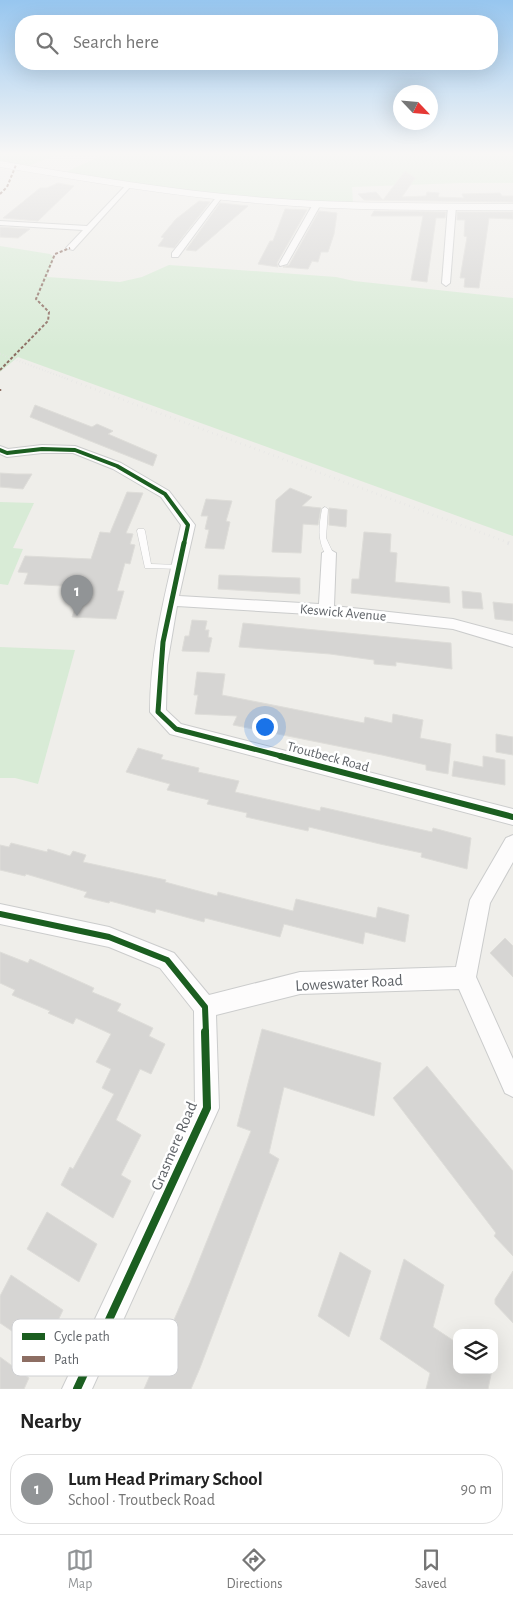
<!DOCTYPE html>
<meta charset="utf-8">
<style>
body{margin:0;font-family:"Alegreya Sans",sans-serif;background:#f6f6f6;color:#222}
.controls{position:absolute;right:15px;bottom:15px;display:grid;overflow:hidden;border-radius:10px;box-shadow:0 5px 20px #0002}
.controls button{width:45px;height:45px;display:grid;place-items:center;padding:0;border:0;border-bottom:1px solid #e0e0e0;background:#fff;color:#222;font:25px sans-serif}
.compass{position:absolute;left:393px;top:85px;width:45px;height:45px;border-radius:50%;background:#fff;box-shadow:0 5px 20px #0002;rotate:116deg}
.you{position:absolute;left:264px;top:726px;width:18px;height:18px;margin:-12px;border:4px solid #fff;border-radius:50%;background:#1a73e8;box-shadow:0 0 0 8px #1a73e833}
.badge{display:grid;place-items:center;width:32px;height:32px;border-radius:50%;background:#919496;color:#fff;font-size:16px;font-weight:700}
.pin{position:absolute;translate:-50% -41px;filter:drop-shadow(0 1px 2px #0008)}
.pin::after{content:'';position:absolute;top:26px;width:18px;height:15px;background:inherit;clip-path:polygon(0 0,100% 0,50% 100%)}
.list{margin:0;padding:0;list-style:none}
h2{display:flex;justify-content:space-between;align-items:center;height:65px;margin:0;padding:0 20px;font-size:21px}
h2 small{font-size:16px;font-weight:400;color:#767676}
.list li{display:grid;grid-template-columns:32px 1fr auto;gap:15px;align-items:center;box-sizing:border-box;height:70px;margin:0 10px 10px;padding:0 10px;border:1px solid #e0e0e0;border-radius:20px}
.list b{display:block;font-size:19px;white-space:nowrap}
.list p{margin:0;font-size:16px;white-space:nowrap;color:#767676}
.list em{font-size:16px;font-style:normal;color:#767676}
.icon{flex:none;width:28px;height:28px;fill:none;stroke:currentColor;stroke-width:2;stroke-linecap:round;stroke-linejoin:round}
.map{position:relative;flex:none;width:513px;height:1389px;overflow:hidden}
.search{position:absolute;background:#fff;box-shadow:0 5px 20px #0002;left:15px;right:15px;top:15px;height:55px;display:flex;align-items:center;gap:12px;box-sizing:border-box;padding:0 18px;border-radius:20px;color:#767676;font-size:19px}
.sheet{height:145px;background:#fff}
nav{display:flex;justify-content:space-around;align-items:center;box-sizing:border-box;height:70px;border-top:1px solid #e0e0e0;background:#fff;font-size:14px;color:#767676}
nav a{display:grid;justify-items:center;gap:2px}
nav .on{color:#919496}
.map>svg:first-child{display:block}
.green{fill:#d8ebd6}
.building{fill:#d6d5d3;stroke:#deddd9}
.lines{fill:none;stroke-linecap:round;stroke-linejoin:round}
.service-casing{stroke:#cbcccc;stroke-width:1}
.minor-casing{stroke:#cbcccc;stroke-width:2}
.secondary-casing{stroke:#cacacb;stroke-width:1}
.service{fill:#fdfcfc;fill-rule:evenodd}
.minor{fill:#fdfcfc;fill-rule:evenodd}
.secondary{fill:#fdfcfc;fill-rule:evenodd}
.rail-far2{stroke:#e4e4e4;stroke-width:2;stroke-dasharray:0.5 2.5;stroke-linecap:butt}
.rail-far1{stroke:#e4e4e4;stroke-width:2.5;stroke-dasharray:0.5 4.5;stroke-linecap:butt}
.rail{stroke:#e4e4e4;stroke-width:4;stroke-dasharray:1 5.5;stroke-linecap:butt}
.quiet-far1{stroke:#8d6e63;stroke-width:2;stroke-dasharray:3 2;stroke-linecap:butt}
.quiet{stroke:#8d6e63;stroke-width:2.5;stroke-dasharray:5.5 2.5;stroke-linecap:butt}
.cycleway-far3-casing{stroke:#fff;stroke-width:6}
.cycleway-far2-casing{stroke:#fff;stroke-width:8}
.cycleway-far1-casing{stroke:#fff;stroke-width:9}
.cycleway-casing{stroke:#fff;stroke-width:11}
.cycleway-far3{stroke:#1b5e20;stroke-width:4}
.cycleway-far2{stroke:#1b5e20;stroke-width:5}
.cycleway-far1{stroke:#1b5e20;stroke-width:6}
.cycleway{stroke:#1b5e20;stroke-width:8}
.labels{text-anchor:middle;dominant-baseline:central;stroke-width:5;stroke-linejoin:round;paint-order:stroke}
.street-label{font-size:14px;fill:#5f6368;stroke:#fff}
.near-street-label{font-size:16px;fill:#5f6368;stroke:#fff}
.key{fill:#fff;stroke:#cfd0d2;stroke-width:1}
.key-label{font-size:14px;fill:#5f6368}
</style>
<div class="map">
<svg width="513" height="1389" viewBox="0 0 513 1389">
<rect width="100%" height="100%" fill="#efeeea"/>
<g class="green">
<polygon points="0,154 58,154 31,165 0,162"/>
<path d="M105,154H513V183H460L352,187L353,203C257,199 161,191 66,172Z"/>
<polygon points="0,246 50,254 54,257 47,277 120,282 142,277 169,265 336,277 354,281 513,298 513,536 18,357 0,372"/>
<polygon points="0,502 34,503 13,548 23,549 8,585 0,584"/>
<polygon points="0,647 75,650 38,784 15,778 0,778"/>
</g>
<g class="building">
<polygon points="405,171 415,178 402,197 426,196 427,192 439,193 438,197 464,198 462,194 500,193 502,196 513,196 513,202 364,200 358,194 376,192 383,200"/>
<polygon points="58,183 74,186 38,221 3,218 40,188 47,188"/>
<polygon points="199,201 210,202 174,248 158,246 164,238 161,237 176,219"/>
<polygon points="220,203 248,206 196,251 186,250"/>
<polygon points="285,209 307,210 277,263 278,267 258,264 270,241 273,241"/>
<polygon points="319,211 337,213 334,234 328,252 321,252 318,262 312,261 308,269 283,267 289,265"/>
<polygon points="374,211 446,212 445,218 436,218 427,282 411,280 423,216 371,216"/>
<polygon points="457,212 513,212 513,219 489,218 479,288 464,287 465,278 460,278 467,237 464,236 465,220 457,220"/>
<polygon points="0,227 30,229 18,238 0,237"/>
<polygon points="35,405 92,427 97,424 113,431 108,434 157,455 153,466 30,417"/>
<polygon points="0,473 16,474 32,474 23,489 0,487"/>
<polygon points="290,488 312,497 302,506 321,508 318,525 303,524 301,553 272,552 276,500"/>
<polygon points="127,492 143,493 126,533 133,534 130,544 135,545 130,564 125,563 117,591 124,591 116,619 72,617 82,587 24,584 28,573 18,572 25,556 91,559 100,532 110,533"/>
<polygon points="206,499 232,501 226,521 230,522 224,549 205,548 209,530 205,529 208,516 201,516"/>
<polygon points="329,508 347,510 346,527 329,525"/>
<polygon points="364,532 391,534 390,552 397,553 395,582 449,587 450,603 351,593 352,579 359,579"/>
<polygon points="219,575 300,578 300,594 218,589"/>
<polygon points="462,591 481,593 483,609 463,608"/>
<polygon points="493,602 513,604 513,621 495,619"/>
<polygon points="192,620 207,621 205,630 209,630 208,637 212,638 209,652 182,651 185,636 189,636"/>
<polygon points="243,623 451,643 452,669 396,662 396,666 374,664 374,660 330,654 239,647"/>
<polygon points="197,672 225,674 222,695 364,723 365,717 392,723 393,714 423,720 420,738 451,744 448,774 426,770 426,765 382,755 233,725 237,716 195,714 198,695 194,695"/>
<polygon points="496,734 513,737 513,755 496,752"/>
<polygon points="138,748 163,755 161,759 199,768 198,772 239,781 235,792 320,811 321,807 432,832 433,828 471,838 467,869 421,857 422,853 380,844 309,827 308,831 246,817 247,813 207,804 209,800 167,790 170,784 126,772"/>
<polygon points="483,756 505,760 505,785 452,776 454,761 483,767"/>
<polygon points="11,843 47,852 48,849 70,856 73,851 86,855 83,862 166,880 165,882 217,896 218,892 293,911 296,899 376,918 378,907 409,915 405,942 365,932 363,944 284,924 280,937 205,918 204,922 156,909 155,913 110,901 109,903 84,897 87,892 26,874 25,876 0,870 0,845 9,847"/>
<polygon points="505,938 513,946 513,977 490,953"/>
<polygon points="0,952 28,963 30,959 94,988 92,992 121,1004 117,1011 153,1028 149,1036 165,1044 151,1074 140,1069 116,1120 141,1135 121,1175 131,1181 113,1218 61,1185 70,1167 73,1169 114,1094 102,1088 111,1069 96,1062 111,1034 76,1018 73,1024 48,1013 50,1011 12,995 15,990 0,983"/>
<polygon points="262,1029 381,1063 374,1116 284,1087 269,1153 279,1159 200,1368 191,1389 144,1389 190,1283 251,1131 237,1126"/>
<polygon points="427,1066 513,1171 513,1256 494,1236 496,1233 393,1098"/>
<polygon points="47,1212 97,1244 79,1282 27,1249"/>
<polygon points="340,1252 371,1271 349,1337 318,1316"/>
<polygon points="404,1259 444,1285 433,1327 457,1343 457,1370 492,1370 488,1389 426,1389 430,1373 380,1339"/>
<polygon points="513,1271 513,1323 495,1304 495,1299"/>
<polygon points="11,1275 63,1310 43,1352 0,1323 0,1296"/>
<polygon points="0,1357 29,1378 24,1389 0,1389"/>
</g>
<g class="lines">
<g class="service-casing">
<g id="service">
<path d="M325,507L328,509L326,538L333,553L329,555H326C317,540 319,526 322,509Z"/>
<polygon points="138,529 144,529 145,531 151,564 179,565 183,567 182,569 145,568 137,531"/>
</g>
</g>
<g class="minor-casing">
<g id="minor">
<polygon points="126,185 131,186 73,250 66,248 83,230 0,225 0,221 87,226"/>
<polygon points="218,195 223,196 178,257 172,257 172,253"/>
<polygon points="317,202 321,204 287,264 280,266 279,264 313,204"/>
<polygon points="452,204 456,206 450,283 446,286 442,283 448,206"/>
<path d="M42,445L75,446L121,463L169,491L195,525L179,596L319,604L322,553L329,549L336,553L334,606L453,619L513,635V647L453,629L326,615L177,606L167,665L166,710L181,724L513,809V825L170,734L150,712C150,648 167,587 181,525L161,497L113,469L73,453H42L7,457L0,454V446L8,449Z"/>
<polygon points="513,835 513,862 490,903 476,977 513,1059 513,1097 505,1093 459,989 300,994 216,1015 219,1108 92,1389 62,1389 195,1107 194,1011 160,968 109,947 0,924 0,904 109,927 174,953 209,995 300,972 456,967 470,900 506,838"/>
</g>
</g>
<g class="secondary-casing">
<path id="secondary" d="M0,161C89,176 177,191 267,198C348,204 431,203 513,204V210C431,210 348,211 267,204C177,197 89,182 0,167Z"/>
</g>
<use href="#service" class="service"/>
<use href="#minor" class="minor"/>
<use href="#secondary" class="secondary"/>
<polyline class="rail-far2" points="0,354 70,380"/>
<polyline class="rail-far1" points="67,379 512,544"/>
<polyline class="rail" points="508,543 513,545"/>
<g class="quiet-far1">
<polyline points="0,194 7,187 16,165"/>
<polyline points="0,370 48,321 49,312 36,299 55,254 70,248"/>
</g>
<polyline class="quiet" points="0,389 0,391"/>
<g class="cycleway-far3-casing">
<polyline id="cycleway-far3" points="0,450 7,453 42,449 75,450 117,466 165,494 188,525 184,544"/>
</g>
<g class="cycleway-far2-casing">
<polyline id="cycleway-far2" points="184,543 163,642 158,712 176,729 285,757"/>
</g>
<g class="cycleway-far1-casing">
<g id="cycleway-far1">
<polyline points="280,756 513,817"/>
<polyline points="0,914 109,937 167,960 205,1007 206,1033"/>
</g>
</g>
<g class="cycleway-casing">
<polyline id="cycleway" points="77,1389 207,1108 205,1032"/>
</g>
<use href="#cycleway-far3" class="cycleway-far3"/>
<use href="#cycleway-far2" class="cycleway-far2"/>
<use href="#cycleway-far1" class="cycleway-far1"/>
<use href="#cycleway" class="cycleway"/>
</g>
<linearGradient id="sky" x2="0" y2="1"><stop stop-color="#97c6ef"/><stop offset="0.44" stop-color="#f8f7f6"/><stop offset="1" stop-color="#f8f7f6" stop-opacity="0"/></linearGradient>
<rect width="513" height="349" fill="url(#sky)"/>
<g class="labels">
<g class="street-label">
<text transform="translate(343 613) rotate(5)">Keswick Avenue</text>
<text transform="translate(328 757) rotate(15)">Troutbeck Road</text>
</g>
<g class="near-street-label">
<text transform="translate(349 983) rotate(-3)">Loweswater Road</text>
<text transform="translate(174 1146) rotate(-67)">Grasmere Road</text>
</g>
</g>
<rect x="12" y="1319" width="166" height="57" rx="8" class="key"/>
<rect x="22" y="1333" width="23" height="7" fill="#1b5e20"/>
<rect x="22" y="1356" width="23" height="6" fill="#8d6e63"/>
<g class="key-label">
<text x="54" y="1341">Cycle path</text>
<text x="54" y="1364">Path</text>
</g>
</svg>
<div class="controls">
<button><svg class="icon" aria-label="layers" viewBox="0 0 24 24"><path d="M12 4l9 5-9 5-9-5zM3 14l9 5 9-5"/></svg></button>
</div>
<svg class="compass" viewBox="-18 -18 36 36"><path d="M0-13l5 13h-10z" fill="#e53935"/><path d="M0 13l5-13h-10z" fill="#767676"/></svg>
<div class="you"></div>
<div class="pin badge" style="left:77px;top:616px">1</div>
<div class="search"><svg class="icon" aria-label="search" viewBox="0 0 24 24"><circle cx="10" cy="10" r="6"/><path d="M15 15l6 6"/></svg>Search here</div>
</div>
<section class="sheet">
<h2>Nearby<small></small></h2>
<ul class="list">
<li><span class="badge">1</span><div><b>Lum Head Primary School</b><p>School · Troutbeck Road</p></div><em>90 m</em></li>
</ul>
</section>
<nav>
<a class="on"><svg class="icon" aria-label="map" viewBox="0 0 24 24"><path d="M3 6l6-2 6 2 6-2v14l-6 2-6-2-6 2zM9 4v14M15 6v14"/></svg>Map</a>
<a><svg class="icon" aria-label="directions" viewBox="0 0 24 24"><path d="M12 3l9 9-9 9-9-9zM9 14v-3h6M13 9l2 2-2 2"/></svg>Directions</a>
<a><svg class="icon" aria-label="saved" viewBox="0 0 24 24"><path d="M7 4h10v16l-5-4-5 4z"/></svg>Saved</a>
</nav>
